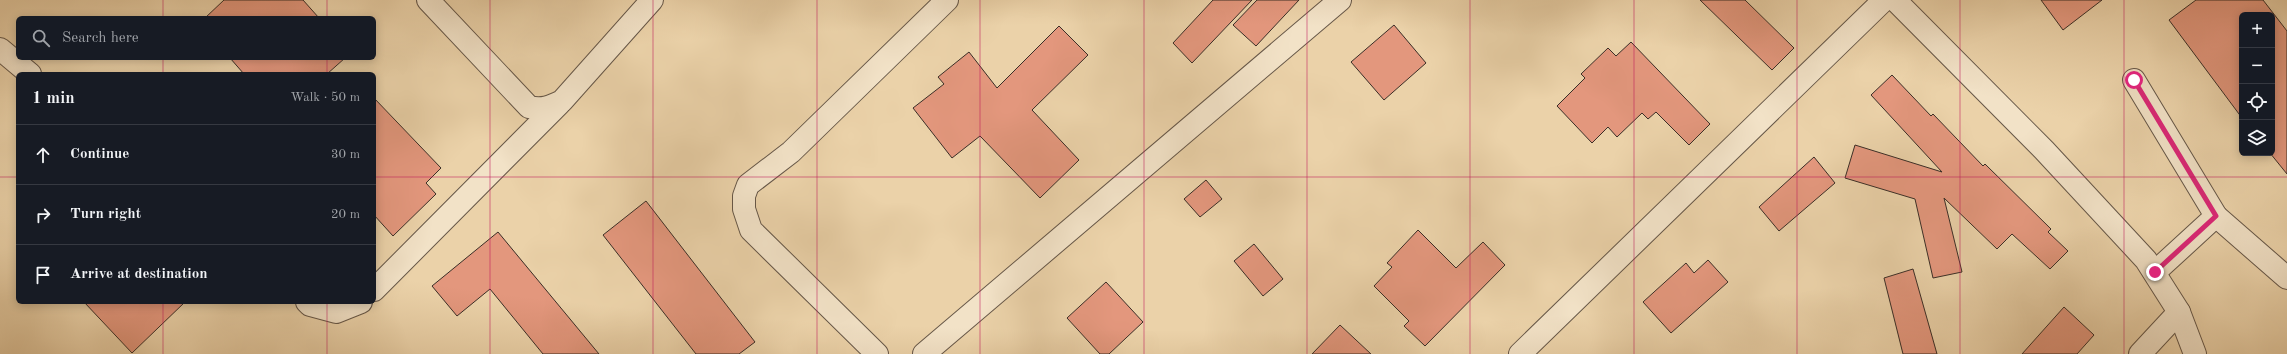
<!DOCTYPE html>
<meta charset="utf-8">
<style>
body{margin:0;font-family:"Old Standard TT",serif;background:#20242c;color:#f1f3f6}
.controls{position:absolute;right:12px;top:12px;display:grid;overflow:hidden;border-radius:6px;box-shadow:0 2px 10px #0003}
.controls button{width:36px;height:36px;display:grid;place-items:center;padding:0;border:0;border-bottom:1px solid #363941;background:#171b24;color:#f1f3f6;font:20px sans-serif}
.stop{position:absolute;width:12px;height:12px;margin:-9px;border:3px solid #db2777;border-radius:50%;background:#fff}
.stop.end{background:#db2777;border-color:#fff;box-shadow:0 1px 4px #0008}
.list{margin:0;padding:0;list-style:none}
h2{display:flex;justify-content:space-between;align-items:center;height:52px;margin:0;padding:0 16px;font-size:17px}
h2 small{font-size:13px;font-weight:400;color:#9ea1a6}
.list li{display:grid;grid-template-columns:26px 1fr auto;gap:12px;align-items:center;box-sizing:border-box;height:60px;padding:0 16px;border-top:1px solid #363941}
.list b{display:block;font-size:15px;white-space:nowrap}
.list em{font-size:13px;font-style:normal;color:#9ea1a6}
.icon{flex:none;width:22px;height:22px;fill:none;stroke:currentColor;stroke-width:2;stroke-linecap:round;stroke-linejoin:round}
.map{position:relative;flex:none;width:2287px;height:354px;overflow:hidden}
.search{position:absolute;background:#171b24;box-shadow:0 2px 10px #0003;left:16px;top:16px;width:360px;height:44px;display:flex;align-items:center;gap:10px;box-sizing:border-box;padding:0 14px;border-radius:6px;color:#9ea1a6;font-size:15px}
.panel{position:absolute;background:#171b24;box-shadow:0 2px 10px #0003;left:16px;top:72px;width:360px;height:232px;border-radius:6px}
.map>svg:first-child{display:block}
.building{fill:#e3977d;stroke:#3a2e27}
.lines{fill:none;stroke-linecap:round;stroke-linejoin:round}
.minor-casing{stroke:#665748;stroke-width:24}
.minor{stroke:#f2e2c7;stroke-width:22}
.route{stroke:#db2777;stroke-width:5}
.grid{fill:none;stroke:#c2185b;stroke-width:1;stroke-opacity:0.55}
</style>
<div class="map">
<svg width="2287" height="354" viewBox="0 0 2287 354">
<rect width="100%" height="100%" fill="#ebd2a9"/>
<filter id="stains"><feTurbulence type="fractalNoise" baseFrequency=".005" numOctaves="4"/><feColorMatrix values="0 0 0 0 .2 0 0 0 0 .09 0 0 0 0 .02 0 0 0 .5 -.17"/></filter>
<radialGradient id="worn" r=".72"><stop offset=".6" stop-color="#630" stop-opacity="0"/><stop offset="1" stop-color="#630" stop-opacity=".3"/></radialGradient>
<g class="building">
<polygon points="224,0 303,0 319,18 205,18"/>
<polygon points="1213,0 1252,0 1192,63 1173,43"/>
<polygon points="1257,0 1299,0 1256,46 1233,25"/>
<polygon points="1700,0 1745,0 1794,48 1772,70"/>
<polygon points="2041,0 2102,0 2063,30"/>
<polygon points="2196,0 2263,0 2287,31 2287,174 2270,153 2272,153 2272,15 2242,15 2242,118 2169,20"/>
<polygon points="1394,25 1426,63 1384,100 1351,62"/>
<polygon points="1059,26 1088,55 1032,110 1079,160 1040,198 980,136 952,158 913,108 944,84 938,77 969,52 997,88"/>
<polygon points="1631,42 1710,124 1689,145 1656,112 1648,119 1642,113 1617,137 1608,127 1592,143 1557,106 1585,78 1581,74 1608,48 1616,56"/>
<polygon points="230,58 345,58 327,74 244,74"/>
<polygon points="1892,75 1931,116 1933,114 1983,166 1985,164 2051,229 2048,232 2068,251 2050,269 2012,234 1997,249 1944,198 1962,272 1933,278 1915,199 1845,178 1855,145 1942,172 1871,95"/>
<polygon points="374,98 441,168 426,183 436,194 393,236 374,215"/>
<polygon points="1814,157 1835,183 1779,231 1759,207"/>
<polygon points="1206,180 1222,199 1200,217 1184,199"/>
<polygon points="646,201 755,342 739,354 696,354 603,235"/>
<polygon points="1418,230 1456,268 1483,242 1505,265 1425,346 1404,326 1409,321 1374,286 1392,267 1387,263"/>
<polygon points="498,232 599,354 543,354 490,289 457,316 432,286"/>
<polygon points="1254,244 1283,279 1263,296 1234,261"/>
<polygon points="1708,260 1728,282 1671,333 1643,302 1686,263 1694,273"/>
<polygon points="1913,269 1937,354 1903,354 1884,278"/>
<polygon points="1106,282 1143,322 1109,354 1100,354 1067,318"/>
<polygon points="84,302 185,302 132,353"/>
<polygon points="2064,307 2094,335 2077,354 2022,354"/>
<polygon points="1340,325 1371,354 1312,354"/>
</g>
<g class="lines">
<g class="minor-casing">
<g id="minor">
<path d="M428,0L529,107C542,110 550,107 562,101L652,0"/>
<polyline points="1895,0 2044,150 2146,260 2179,312 2195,354"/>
<polyline points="0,49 30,74"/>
<polyline points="2134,80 2216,216 2155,272"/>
<polyline points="2216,216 2287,278"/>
<polyline points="374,290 559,104"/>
<polyline points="307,302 310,305 336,312 361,302"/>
<polyline points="877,354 751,230 744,209 744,196 748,185 791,152 947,0"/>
<polyline points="924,354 1340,0"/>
<polyline points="1520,354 1884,0"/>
<polyline points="2140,354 2179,312"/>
</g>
</g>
<use href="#minor" class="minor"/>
</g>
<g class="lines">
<polyline class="route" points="2134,80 2216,216 2155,272"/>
</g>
<path class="grid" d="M163,0V18M327,0V18M490,0V354M653,0V354M817,0V354M980,0V354M1144,0V354M1307,0V354M1470,0V354M1634,0V354M1797,0V354M1960,0V354M2124,0V354M163,58V74M327,58V74M0,177H18M374,177H2287M163,302V354M327,302V354"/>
<rect width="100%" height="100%" filter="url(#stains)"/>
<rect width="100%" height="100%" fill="url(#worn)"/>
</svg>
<div class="controls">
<button>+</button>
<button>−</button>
<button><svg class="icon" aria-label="locate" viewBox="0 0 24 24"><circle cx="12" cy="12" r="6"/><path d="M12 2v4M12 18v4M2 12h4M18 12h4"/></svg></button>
<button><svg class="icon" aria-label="layers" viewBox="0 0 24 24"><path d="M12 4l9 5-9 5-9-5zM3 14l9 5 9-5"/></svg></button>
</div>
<div class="stop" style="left:2134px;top:80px"></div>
<div class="stop end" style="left:2155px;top:272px"></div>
<div class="search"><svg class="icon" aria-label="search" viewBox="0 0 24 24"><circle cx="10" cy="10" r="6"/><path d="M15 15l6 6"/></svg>Search here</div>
<section class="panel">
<h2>1 min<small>Walk · 50 m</small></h2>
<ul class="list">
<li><svg class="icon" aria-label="ahead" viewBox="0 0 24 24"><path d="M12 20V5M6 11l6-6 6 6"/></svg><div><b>Continue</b></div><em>30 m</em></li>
<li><svg class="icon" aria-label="right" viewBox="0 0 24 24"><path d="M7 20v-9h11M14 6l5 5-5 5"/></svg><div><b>Turn right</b></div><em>20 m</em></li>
<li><svg class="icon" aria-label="arrive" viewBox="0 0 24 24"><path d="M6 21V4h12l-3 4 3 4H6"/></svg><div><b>Arrive at destination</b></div></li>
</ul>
</section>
</div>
